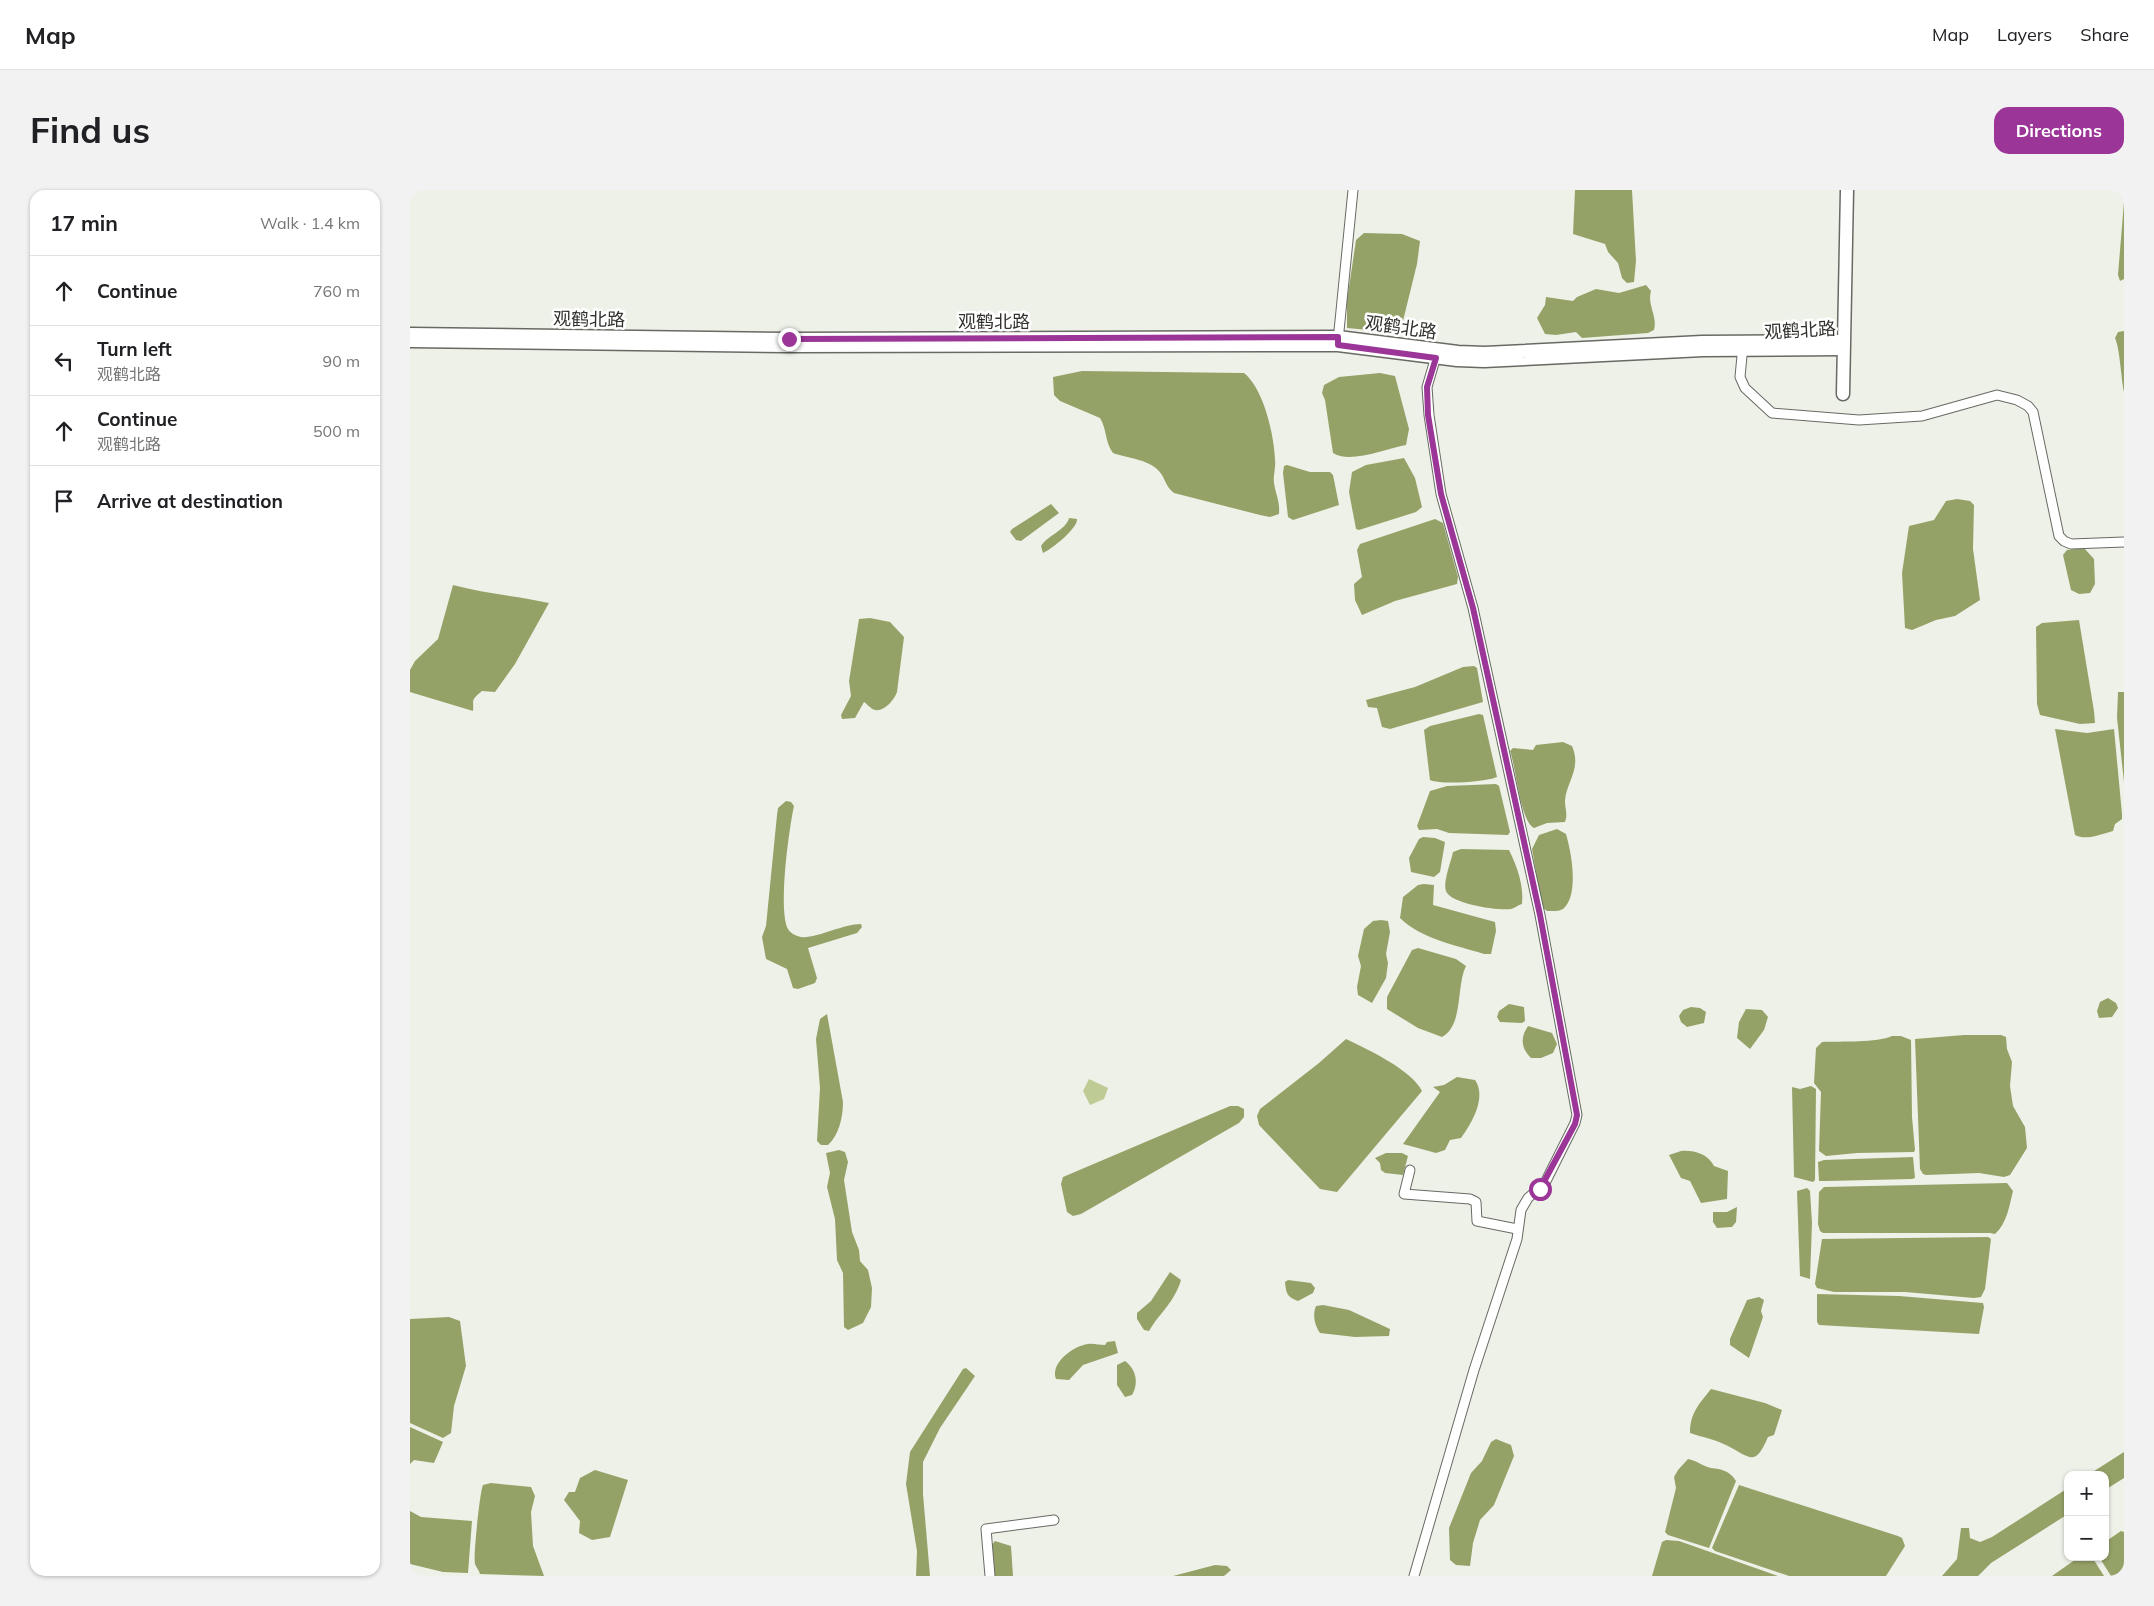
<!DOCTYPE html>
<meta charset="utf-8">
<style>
body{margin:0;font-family:Mulish,"Noto Sans SC",sans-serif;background:#f2f2f2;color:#202124}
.controls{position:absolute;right:15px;bottom:15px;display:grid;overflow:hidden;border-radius:10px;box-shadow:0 1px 4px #0004}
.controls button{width:45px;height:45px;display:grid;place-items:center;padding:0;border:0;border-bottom:1px solid #e0e0e0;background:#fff;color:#202124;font:25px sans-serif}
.stop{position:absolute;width:15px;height:15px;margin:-11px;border:4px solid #9b3598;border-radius:50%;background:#fff}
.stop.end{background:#9b3598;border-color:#fff;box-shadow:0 1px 5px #0008}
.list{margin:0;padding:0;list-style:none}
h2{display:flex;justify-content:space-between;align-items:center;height:65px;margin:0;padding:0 20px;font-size:21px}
h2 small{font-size:16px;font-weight:400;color:#757577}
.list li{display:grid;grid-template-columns:32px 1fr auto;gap:15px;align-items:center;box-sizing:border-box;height:70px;padding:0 20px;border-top:1px solid #e0e0e0}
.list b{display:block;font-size:19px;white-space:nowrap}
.list p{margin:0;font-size:16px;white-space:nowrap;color:#757577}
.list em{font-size:16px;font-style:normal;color:#757577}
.icon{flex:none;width:28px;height:28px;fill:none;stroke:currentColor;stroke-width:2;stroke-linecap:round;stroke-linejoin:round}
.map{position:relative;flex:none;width:1714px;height:1386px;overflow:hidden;border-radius:15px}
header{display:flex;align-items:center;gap:30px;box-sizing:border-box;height:70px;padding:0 25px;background:#fff;border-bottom:1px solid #e0e0e0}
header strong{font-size:24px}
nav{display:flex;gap:28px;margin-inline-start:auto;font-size:18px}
.intro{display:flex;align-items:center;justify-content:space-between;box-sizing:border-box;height:120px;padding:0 30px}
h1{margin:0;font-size:35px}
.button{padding:12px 22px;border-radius:15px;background:#9b3598;color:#fff;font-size:18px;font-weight:700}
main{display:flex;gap:30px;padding:0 30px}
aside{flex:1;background:#fff;border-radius:15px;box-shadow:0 1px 4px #0004}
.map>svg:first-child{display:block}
.green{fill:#becb94}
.water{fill:#95a267}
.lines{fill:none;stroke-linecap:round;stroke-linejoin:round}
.street-casing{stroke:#686963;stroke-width:11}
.secondary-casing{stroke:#686963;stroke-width:15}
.street{stroke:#fff;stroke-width:9}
.secondary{stroke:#fff;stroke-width:12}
.route{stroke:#9b3598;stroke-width:6}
.labels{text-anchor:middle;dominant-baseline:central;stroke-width:5;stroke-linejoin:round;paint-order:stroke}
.street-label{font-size:18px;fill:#31312e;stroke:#fff}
</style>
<header>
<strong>Map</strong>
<nav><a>Map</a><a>Layers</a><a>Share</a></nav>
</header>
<div class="intro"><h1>Find us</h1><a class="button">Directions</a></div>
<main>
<aside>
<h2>17 min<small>Walk · 1.4 km</small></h2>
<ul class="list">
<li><svg class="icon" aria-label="ahead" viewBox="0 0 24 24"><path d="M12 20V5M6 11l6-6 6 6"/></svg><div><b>Continue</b></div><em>760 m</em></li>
<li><svg class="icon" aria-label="left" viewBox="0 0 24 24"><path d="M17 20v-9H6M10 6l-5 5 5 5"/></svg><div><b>Turn left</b><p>观鹤北路</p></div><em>90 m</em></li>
<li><svg class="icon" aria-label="ahead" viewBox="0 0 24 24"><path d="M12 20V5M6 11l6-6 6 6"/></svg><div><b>Continue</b><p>观鹤北路</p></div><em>500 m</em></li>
<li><svg class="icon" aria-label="arrive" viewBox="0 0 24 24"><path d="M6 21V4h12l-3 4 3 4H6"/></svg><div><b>Arrive at destination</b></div></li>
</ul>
</aside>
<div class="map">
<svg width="1714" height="1386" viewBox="0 0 1714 1386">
<rect width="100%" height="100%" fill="#eef1e8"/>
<polygon class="green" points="679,889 698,898 694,909 680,915 673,901"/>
<g class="water">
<polygon points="1165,0 1222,0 1226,71 1224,92 1217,93 1212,88 1208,73 1198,62 1195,54 1163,44"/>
<polygon points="1714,12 1714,89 1710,91 1708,85"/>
<polygon points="954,43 992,44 1010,51 1007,74 990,143 937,138 937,111 946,50"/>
<path d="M1236,95L1241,101C1237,115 1248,127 1244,140L1238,143L1172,148L1166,142L1146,145L1135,144L1127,128L1135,115L1136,107L1163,111L1167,107L1186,99L1209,103Z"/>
<path d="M1714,141V202C1711,188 1710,159 1705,148L1708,142Z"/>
<path d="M672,181L834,183C854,199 864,245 865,270C866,277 863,286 864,293C866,306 870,310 869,324L860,327L850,325L764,303C754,295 756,288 748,280C737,269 717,268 703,263C695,253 697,239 690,228L650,211L644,205L643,187Z"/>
<path d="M970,183L985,186L999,239L996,255C976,259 939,274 923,263L915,210L912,203L914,195L929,187Z"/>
<polygon points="994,268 1005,288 1012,317 1006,322 949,340 946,339 939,302 942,282 956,275"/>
<polygon points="877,275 900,282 920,282 923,285 929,315 883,330 878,327 873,283 874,276"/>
<polygon points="1547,309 1560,311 1564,315 1563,359 1570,410 1545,426 1526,430 1502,440 1495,438 1492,383 1499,336 1524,330 1536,311"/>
<polygon points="641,314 649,323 611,351 606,350 600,342 602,339"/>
<path d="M659,328L667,329C668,338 642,359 633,363L631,356C638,345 656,340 659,328Z"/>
<polygon points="1025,329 1033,333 1048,387 1047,394 985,411 952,425 945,410 944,394 952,387 947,360 950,354"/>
<polygon points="1674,358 1684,369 1685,394 1680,403 1669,404 1661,400 1653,365 1657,360"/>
<path d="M43,395C77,404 107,406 139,413L105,474L85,502L72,501C60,511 64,509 63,521L0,502V480L5,471L28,449Z"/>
<path d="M460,428L480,432L494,447L487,502C484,511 470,527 460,517C458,516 456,513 454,512L445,528L432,529L431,525L441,506L439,491L449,429Z"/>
<polygon points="1669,430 1684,521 1685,533 1670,534 1630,525 1627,514 1626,437 1632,433"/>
<polygon points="1064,476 1067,478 1073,512 980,539 972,537 967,518 958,517 956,510 1005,497 1053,477"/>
<polygon points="1708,502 1714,502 1714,592 1707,528"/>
<path d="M1069,524L1073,525L1087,587C1074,592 1032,595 1020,590L1014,540L1020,536Z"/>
<path d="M1645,539L1677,543L1704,539L1712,624V629L1705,634L1703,641C1691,644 1676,651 1665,645Z"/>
<path d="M1153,552L1162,556C1172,579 1156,592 1155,611C1155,619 1158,624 1155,632L1137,633L1124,638C1110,631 1106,577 1100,561L1103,558L1123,560L1126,555Z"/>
<polygon points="1086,594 1089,596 1100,642 1098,645 1039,643 1027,639 1009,640 1007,636 1020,601 1037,596"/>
<path d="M376,611L381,612L384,616C379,639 368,718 378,739C380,743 386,746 391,747C405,749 433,734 451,734L452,737L447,743L398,758L407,788L405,793L388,799L383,798L377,779L356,769L352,747L356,736L367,625L368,618Z"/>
<path d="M1147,639L1156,644C1161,661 1169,702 1155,717C1151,722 1143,721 1137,721L1132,717L1122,659L1129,645Z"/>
<polygon points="1013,647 1025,648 1035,652 1030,682 1024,687 1001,682 999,668 1009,649"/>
<path d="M1051,659L1099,660C1107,676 1114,696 1112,714C1108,715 1105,718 1101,719C1089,721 1040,714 1036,701C1033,691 1041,672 1043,662Z"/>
<path d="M1014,694L1024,695L1023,715L1085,732L1086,741L1081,764H1074C1046,755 1011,749 990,728L993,707L1008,695Z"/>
<polygon points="971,730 978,731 980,742 976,764 978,773 976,788 962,813 948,805 947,797 951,776 948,766 954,739 963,731"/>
<path d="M1008,758L1046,769L1056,776C1046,795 1054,835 1032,847L1008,838L977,819V807L1002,760Z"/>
<polygon points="1698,808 1706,813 1708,818 1702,827 1689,828 1687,821 1690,812"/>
<polygon points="1099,814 1114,817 1115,831 1112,833 1090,832 1087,827 1089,821"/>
<polygon points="1281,817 1290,818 1296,822 1294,833 1277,837 1271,832 1269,826 1273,820"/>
<polygon points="1336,819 1352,820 1358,827 1354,840 1340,859 1327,848 1329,832"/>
<path d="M417,824L433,912C433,927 429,945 418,955H411L407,951L410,898L406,849L410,829Z"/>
<path d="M1118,836L1142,843L1147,854L1143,863L1131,868H1121C1111,858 1110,848 1118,836Z"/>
<polygon points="1554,845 1591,845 1596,847 1597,859 1602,872 1600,896 1603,916 1615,937 1617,958 1600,985 1594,987 1569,983 1516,985 1513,984 1510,979 1505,849"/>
<path d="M1482,846H1491L1501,850L1502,927L1505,960L1504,962L1447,963L1416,966L1409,961L1411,902L1404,893L1406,858L1412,852C1431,851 1467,853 1482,846Z"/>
<path d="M936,849C957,859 1002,880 1012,901L927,1002L910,999L849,935L847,926L850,919L909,873Z"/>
<path d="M1047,887L1065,890C1077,907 1062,933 1051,948L1040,950L1035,960L1026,963L993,954L1030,902L1023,897L1034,895Z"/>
<polygon points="1401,896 1406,899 1405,990 1403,992 1384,987 1382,897 1390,899"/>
<polygon points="820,916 828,916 834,919 834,927 829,933 671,1024 663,1026 657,1022 651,994 653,987"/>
<polygon points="429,960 435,962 438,972 434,990 442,1042 449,1060 450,1071 458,1080 462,1098 461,1117 453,1133 438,1140 434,1137 433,1083 427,1070 425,1029 417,997 420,983 416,963"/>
<path d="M1271,961C1284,960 1298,964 1304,976L1318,981L1317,1009L1291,1013L1280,991L1271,988L1259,965Z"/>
<polygon points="976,963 992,963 998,966 993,985 975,983 971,980 970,973 965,968"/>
<polygon points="1503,967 1505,988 1502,989 1417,991 1409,991 1408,972 1414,970"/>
<path d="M1597,993L1603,1001C1599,1017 1597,1033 1585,1044L1580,1043H1413L1410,1041L1408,1034L1409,1002L1414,997Z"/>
<polygon points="1397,998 1400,1001 1402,1033 1400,1089 1390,1086 1387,1001"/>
<polygon points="1327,1017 1326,1032 1322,1037 1307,1038 1303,1032 1303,1022 1317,1022"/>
<polygon points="1578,1047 1581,1049 1575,1099 1571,1107 1564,1108 1495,1102 1424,1102 1407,1098 1405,1094 1412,1049"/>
<path d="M760,1082L771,1090C764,1113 751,1121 739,1141L734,1140L727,1129V1123L741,1111Z"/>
<path d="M878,1090L901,1093L905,1098L903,1103L888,1111C877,1107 876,1103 875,1092Z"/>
<polygon points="1407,1104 1489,1106 1573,1113 1574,1117 1569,1144 1409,1135 1407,1132"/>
<polygon points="1349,1107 1354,1110 1351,1121 1353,1127 1339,1168 1320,1155 1320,1149 1337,1110"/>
<path d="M913,1115L939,1120L980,1139L979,1146L945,1147L910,1143C905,1136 902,1125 906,1116Z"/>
<polygon points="39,1127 50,1131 56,1176 44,1216 41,1243 33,1248 0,1233 0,1129"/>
<path d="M705,1151L708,1163L673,1175L659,1190L646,1189C640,1173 663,1156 678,1154C683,1153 689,1155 695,1155L697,1152Z"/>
<path d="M715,1171C726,1179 729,1193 722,1205L715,1207L707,1195V1175Z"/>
<polygon points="556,1178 565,1186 530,1238 513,1272 513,1304 520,1386 506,1386 507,1361 496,1294 500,1262 553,1179"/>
<path d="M1301,1199L1355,1213L1372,1220L1364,1245L1358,1247C1345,1277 1341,1268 1318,1256C1307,1250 1292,1247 1280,1243C1280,1223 1289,1214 1301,1199Z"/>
<polygon points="0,1237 33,1252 24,1273 4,1270 0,1274"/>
<polygon points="1086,1249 1101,1255 1104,1266 1084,1315 1070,1330 1063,1353 1060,1376 1046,1375 1040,1370 1039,1338 1061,1283 1072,1271 1081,1252"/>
<polygon points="1714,1262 1714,1288 1695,1300 1695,1285 1678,1285"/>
<path d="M1278,1269C1286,1270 1294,1277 1301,1278C1312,1279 1320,1281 1326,1291L1299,1358L1258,1345L1255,1342L1266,1298L1264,1287L1268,1280Z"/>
<polygon points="185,1280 218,1290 200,1347 182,1350 169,1343 170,1331 154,1310 159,1302 165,1302 170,1288"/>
<path d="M81,1293L121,1297L125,1306L121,1322L123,1356L134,1386L70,1384C69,1380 66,1377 65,1374C63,1367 70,1301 73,1295Z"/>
<polygon points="1329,1295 1488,1346 1492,1348 1495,1356 1476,1386 1379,1386 1305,1361 1302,1358"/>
<polygon points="1658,1298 1658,1324 1581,1373 1568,1386 1532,1386 1547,1369 1551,1338 1559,1338 1560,1348 1570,1352 1582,1347"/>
<polygon points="0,1321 11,1327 62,1331 58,1383 33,1382 0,1374"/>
<polygon points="1711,1341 1714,1342 1714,1386 1701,1386 1689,1367 1695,1367 1695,1352"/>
<polygon points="1256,1350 1269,1351 1368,1386 1242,1386 1252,1352"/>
<polygon points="585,1351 601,1356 603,1386 585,1386 579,1358"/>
<polygon points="1669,1367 1682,1367 1694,1386 1642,1386"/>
<polygon points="805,1375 817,1376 821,1380 814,1386 763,1386"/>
</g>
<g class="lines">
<g class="street-casing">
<g id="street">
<polyline points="928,151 943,0"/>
<polyline points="1333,155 1330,187 1335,198 1362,223 1449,230 1512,226 1587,205 1607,210 1618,216 1623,222 1649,346 1654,351 1661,354 1714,352"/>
<polyline points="1000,980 994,1004 1060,1009 1066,1012 1067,1031 1107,1039"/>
<polyline points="580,1386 576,1339 644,1330"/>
<polyline points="1004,1386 1064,1180 1107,1049 1111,1020 1118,1008 1135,993 1165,933 1167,925 1130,725 1063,418 1031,304 1019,225 1017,197 1027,163"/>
</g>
</g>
<g class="secondary-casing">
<g id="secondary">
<polyline points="0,144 379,149 928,147 1048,162 1075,163 1292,152 1433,151 1433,159 1293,160 1074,171 1047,170 928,155 378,156 0,151"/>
<polyline points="1433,204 1437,0"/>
</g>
</g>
<use href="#street" class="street"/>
<use href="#secondary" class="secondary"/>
</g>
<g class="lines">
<polyline class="route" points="379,149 928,147 928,155 1026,168 1017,197 1018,225 1031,304 1063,418 1130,725 1167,925 1165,934 1130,999"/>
</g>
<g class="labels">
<g class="street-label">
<text transform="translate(179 129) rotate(1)">观鹤北路</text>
<text x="584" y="131">观鹤北路</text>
<text transform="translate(991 137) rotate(8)">观鹤北路</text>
<text transform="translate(1390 140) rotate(-3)">观鹤北路</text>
</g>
</g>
</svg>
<div class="controls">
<button>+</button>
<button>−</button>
</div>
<div class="stop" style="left:1130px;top:999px"></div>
<div class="stop end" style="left:379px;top:149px"></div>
</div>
</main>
